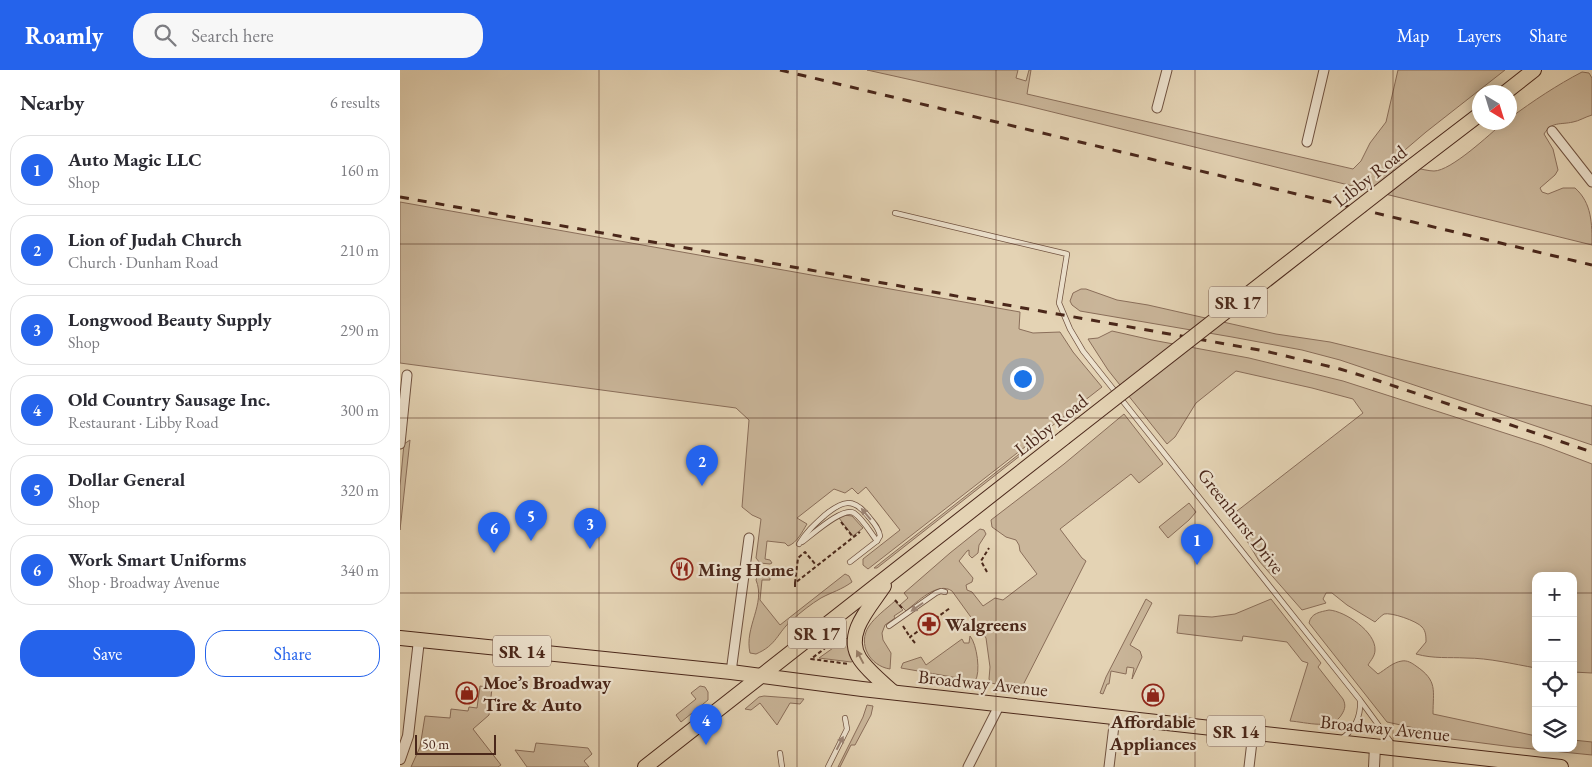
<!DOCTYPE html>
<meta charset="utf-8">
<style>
body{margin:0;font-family:"EB Garamond",serif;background:#f7f7f7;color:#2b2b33}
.controls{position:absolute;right:15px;bottom:15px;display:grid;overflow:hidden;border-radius:10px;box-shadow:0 2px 12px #0003}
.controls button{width:45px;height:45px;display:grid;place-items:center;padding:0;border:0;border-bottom:1px solid #e1e1e2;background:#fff;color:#2b2b33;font:25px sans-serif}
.compass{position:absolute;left:1072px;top:15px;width:45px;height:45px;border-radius:50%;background:#fff;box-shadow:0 2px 12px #0003;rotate:142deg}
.scale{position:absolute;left:15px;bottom:12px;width:81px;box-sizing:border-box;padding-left:5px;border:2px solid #4a271a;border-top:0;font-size:14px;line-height:18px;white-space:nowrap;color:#4a271a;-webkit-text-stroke:4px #ede2ce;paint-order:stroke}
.you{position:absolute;left:622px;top:308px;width:18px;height:18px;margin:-12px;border:4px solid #fff;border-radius:50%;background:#1a73e8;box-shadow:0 0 0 8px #1a73e833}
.badge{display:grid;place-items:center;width:32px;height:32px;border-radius:50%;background:#2563eb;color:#fff;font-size:16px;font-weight:700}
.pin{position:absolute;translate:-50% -41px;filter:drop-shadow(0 1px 2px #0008)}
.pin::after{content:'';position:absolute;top:26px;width:18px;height:15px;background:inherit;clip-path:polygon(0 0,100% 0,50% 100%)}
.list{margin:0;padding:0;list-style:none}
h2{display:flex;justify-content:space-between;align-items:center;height:65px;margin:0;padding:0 20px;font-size:21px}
h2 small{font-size:16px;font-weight:400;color:#7c7c81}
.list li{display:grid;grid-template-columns:32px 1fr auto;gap:15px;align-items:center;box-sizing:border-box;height:70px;margin:0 10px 10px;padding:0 10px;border:1px solid #e1e1e2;border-radius:20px}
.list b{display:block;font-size:19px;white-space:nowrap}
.list p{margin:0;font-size:16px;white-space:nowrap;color:#7c7c81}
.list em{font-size:16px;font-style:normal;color:#7c7c81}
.actions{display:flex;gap:10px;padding:15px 20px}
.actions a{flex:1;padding:11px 0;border:1px solid #2563eb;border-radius:20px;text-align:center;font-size:18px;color:#2563eb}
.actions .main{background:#2563eb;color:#fff}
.icon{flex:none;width:28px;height:28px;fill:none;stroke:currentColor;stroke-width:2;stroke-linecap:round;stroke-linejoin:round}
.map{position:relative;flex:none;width:1192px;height:697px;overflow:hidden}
header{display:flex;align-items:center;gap:30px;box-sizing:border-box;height:70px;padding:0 25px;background:#2563eb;color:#fff}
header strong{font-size:24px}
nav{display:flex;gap:28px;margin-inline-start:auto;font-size:18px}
.search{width:350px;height:45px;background:#f7f7f7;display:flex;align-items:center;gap:12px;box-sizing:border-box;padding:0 18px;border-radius:20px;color:#7c7c81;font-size:19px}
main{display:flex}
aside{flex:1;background:#fff}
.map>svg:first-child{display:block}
.green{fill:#cab69a;stroke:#8a6e5a}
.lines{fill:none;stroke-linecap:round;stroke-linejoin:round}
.service-casing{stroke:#705240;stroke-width:6}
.minor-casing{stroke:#705240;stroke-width:11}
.tertiary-casing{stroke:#705240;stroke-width:12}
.primary-casing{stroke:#4a271a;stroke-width:16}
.path{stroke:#4a271a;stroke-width:2;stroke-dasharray:4 2.5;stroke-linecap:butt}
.service{stroke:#ede2ce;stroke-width:4.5}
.minor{stroke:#ede2ce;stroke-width:9}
.tertiary{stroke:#ede2ce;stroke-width:10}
.primary{stroke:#e4d3b4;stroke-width:14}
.rail{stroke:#4a271a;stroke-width:3;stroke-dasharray:9 9;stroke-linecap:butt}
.primary-bridge-casing{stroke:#4a271a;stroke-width:16;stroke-linecap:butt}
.primary-bridge{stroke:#e4d3b4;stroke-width:14}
.oneway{fill:#9c8474}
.oneway2{fill:#977d67}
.grid{fill:none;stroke:#4a271a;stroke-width:1;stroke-opacity:0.55}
.labels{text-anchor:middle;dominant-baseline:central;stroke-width:4.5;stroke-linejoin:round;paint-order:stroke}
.shield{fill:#ede2ce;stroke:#7b5f50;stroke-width:1}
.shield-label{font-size:18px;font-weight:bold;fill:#4a271a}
.street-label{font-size:19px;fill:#4a271a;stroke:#ede2ce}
.poi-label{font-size:19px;font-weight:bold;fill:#4a271a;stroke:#ede2ce;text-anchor:start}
</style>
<header>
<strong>Roamly</strong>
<div class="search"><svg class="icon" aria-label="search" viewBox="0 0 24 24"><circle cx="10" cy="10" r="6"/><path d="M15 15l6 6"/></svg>Search here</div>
<nav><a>Map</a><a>Layers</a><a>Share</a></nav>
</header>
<main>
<aside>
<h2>Nearby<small>6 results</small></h2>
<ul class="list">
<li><span class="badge">1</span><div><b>Auto Magic LLC</b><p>Shop</p></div><em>160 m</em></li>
<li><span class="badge">2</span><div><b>Lion of Judah Church</b><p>Church · Dunham Road</p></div><em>210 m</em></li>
<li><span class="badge">3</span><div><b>Longwood Beauty Supply</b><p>Shop</p></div><em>290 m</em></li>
<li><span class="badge">4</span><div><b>Old Country Sausage Inc.</b><p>Restaurant · Libby Road</p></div><em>300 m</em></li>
<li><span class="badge">5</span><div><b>Dollar General</b><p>Shop</p></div><em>320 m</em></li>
<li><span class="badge">6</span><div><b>Work Smart Uniforms</b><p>Shop · Broadway Avenue</p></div><em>340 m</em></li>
</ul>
<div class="actions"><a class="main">Save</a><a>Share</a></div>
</aside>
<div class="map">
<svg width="1192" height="697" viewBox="0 0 1192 697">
<rect width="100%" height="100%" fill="#e4d3b4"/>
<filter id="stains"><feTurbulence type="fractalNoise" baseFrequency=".004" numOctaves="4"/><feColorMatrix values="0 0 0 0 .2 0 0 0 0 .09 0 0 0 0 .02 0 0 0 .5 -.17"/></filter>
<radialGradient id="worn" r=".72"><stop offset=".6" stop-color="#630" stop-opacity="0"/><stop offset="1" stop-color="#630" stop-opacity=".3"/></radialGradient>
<g class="green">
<path d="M467,0H618L616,8L626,11L629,0H631L627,24L953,99L961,91L970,73L986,52L998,0H1105L1026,62L992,91C1001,94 1025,101 1034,101C1051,101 1090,64 1103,53L1110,52V48C1133,31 1157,15 1182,2L1189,3L1192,8V45C1185,47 1179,51 1173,52C1160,55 1152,51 1144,64L1153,79L1158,100L1155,105L1140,118L1142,122L1148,124L1163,118H1175C1192,133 1192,154 1192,175L624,35Z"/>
<path d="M0,132L620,242L619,259L633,263L660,262L673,282L702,317L468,499L463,495V489L500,460L466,417L458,424L452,418L445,423L434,419L397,448L407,454C402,462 397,473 388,476L385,473L367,471L365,489L370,490L372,493L370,494L360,493L356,488L361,449L352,445L342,437L349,350L336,338L0,293Z"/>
<polygon points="681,219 686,219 717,230 748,235 876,264 930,272 1192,336 1192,375 940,290 902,280 832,267 680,241 672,235 670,231 673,223"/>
<path d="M712,261L752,270L849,288L943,311L1142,375L1192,394V603L1173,602V506H1136V598C1113,594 1089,588 1066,588C1049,587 1034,589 1016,584L1026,572C1026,567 1026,561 1022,557C1017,551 991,542 984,544C981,546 978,549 975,552L947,535L932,523H926L923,529L926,533L902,540L859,491L844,466L828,448L963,343L953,329L912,318L836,301L796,333L775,367L767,374L708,300L688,269L698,268Z"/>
<path d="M724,344L763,394L739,413L731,404L660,459L682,488L686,491L621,619L591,613L589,609L590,597L586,568L552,521C538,511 517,532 506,541L500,535L508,528L504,523L550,483L580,459L584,460L586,464L579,475L578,483L572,488L569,485V480L567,481L559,491L573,508L572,512L566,515L567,520L572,522L583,536L595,528L603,530L637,504L620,481L619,475L616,470L606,467L592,457L591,450L664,394Z"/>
<polygon points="644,367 477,498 474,498 618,385"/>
<polygon points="10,370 0,460 0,416 4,374"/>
<polygon points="789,433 796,442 789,450 768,468 759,457"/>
<polygon points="444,445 452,446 463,458 453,466 439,448"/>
<path d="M445,504L449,506L452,512C441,520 432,522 421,528C411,534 401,542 392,550C377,563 377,575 356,584L350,583C344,557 366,534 356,510L357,507H370V510H362L360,530L380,555Z"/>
<polygon points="746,529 752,533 730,575 740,581 742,587 732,609 734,598 727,597 726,604 711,601 709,614 707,614 703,624 700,623 706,607"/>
<path d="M871,529L921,593L918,597L943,629C946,635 945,639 942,644C933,661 906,652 890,651L908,593L902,591L887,572L843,566L842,571L777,563L779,545L812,547L835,544Z"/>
<path d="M495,531L503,540L494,546L495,548L485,555L482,563L483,570L491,583L490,599C470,596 457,574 469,556C475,547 486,539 495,531Z"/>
<path d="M929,540C945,541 976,562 975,580C975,586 971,590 968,595L978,604C985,600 993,592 1002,591C1007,590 1012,593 1016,596C1038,611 1033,620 1033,644L1136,666V678H1173V670L1192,672V685L1113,677L1028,666L1019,659L987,652L909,553C911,543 920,542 929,540Z"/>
<polygon points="450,566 454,591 451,592 419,588"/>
<path d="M570,566C577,574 581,603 575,611L501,598L503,593L521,587L526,595L562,569L564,573H569Z"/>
<polygon points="80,616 92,618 89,645 73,659 101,695 98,697 11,697 20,677 25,646 50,648 51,639 68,641 69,637 77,638"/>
<polygon points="300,616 305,617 308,622 308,630 281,652 276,645 296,629 291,623"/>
<polygon points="364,626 404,629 400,634 390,633 377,655 360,633 351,640 345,639 359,627"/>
<polygon points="467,635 473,636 471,645 455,675 451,675 440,697 438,697 463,647"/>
<polygon points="136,673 188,678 192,684 184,691 189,697 127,697 115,680 134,682"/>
</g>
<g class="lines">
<g class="service-casing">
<g id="service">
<polyline points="495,143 667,184 659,233 670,259 683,281 960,630 993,675"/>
<path d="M402,472C412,465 443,436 454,443C463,449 470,462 477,471"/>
<path d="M399,474C407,461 414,455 425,445C442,431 453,427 468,446C473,452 479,458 480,466L477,471L450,492"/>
<polyline points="489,556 536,523 541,521 545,522"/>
<path d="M941,669C954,660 961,647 960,631"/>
<polyline points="380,683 382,697"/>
<polyline points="428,697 447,659 445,648"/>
</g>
</g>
<g class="minor-casing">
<g id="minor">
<polyline points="757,38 767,0"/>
<polyline points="1152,61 1192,112"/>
<polyline points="907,72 924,0"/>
<polyline points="0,374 7,305"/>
<polyline points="331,602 349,468"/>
<polyline points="568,697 600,634"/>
<polyline points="709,697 715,647"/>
<polyline points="849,697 853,663"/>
</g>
</g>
<g class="tertiary-casing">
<g id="tertiary">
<polyline points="0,689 8,666 19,570"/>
<polyline points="974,697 975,676"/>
</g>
</g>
<g class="primary-casing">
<g id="primary">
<polyline points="1106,22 1134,0"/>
<polyline points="1012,96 1080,44"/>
<path d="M484,516C471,536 443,564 460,589C468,601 482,612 493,622"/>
<polyline points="0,568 331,602 462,619 1161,697"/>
<polyline points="245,697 664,368"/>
</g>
</g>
<g class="path">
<polyline points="441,452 453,467"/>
<polyline points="587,502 581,491 589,478"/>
<polyline points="395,513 398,488 405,482 416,495"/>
<polyline points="395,517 395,513 460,462"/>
<polyline points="495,530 503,539"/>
<polyline points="503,556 510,567"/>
<polyline points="442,565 411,589 449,594"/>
<polyline points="515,573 510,567 550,538"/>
</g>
<use href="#service" class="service"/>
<use href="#minor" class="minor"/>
<use href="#tertiary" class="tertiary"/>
<use href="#primary" class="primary"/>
<g class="rail">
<polyline points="380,0 1192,195"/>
<polyline points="0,127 865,281 940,299 973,309 1192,382"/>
</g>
<g class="primary-bridge-casing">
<polyline id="primary-bridge" points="664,368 1012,96"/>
</g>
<use href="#primary-bridge" class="primary-bridge"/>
</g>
<defs><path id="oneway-solid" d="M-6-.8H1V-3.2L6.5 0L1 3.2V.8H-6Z" transform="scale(1.25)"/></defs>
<g class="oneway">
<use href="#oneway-solid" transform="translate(466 444) rotate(-130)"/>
<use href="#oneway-solid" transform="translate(517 537) rotate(145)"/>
<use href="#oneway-solid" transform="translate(440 673) rotate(-63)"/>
</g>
<use class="oneway2" href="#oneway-solid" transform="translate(460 587) rotate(-118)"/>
<path class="grid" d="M199,0V697M397,0V697M596,0V697M795,0V697M993,0V697M0,174H1192M0,348H1192M0,523H1136M1173,523H1192"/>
<defs>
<g id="restaurant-ring" transform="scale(1.125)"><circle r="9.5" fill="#ede2ce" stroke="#8f2418" stroke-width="1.5"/><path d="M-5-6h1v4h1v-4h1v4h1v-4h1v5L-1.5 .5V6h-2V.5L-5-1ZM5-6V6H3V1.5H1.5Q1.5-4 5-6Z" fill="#8f2418"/></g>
<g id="pharmacy-ring" transform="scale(1.125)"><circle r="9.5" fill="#ede2ce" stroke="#8f2418" stroke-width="1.5"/><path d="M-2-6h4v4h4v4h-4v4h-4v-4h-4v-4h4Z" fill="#8f2418"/></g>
<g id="shop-ring" transform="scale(1.125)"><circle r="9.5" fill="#ede2ce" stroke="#8f2418" stroke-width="1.5"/><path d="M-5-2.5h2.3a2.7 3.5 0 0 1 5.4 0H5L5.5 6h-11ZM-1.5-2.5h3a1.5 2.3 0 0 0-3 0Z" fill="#8f2418"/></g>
</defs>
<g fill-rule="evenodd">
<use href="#restaurant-ring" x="282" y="499"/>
<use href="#pharmacy-ring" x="529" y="554"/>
<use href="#shop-ring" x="67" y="623"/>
<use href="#shop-ring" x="753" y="625"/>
</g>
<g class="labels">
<g class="shield">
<rect x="809" y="216.5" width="58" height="31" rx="4"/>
<rect x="388" y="547.5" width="58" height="31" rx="4"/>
<rect x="93" y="565.5" width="58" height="31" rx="4"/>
<rect x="807" y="645.5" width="58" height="31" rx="4"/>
</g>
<g class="shield-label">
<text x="838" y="232">SR 17</text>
<text x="417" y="563">SR 17</text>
<text x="122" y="581">SR 14</text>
<text x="836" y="661">SR 14</text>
</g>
<g class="street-label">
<text transform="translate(970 106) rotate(-38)">Libby Road</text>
<text transform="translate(651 355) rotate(-38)">Libby Road</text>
<text transform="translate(841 451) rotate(52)">Greenhurst Drive</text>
<text transform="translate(583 613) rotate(6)">Broadway Avenue</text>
<text transform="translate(985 658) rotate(6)">Broadway Avenue</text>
</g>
<g class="poi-label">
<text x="298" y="499">Ming Home</text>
<text x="545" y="554">Walgreens</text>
<text x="83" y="612">Moe’s Broadway<tspan x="83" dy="22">Tire &amp; Auto</tspan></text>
<text x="753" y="651" text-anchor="middle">Affordable<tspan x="753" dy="22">Appliances</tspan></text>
</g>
</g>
<rect width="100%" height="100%" filter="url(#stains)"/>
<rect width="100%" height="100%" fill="url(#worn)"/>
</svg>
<div class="controls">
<button>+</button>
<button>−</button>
<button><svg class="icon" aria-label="locate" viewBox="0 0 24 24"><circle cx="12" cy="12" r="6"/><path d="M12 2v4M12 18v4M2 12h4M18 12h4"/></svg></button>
<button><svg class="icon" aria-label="layers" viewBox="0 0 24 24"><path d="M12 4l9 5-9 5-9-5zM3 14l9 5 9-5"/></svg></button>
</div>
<svg class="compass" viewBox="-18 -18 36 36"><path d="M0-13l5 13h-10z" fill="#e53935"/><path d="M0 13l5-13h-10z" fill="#7c7c81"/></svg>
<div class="scale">50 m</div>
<div class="you"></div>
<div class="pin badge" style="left:797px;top:495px">1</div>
<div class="pin badge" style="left:302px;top:416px">2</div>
<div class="pin badge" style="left:190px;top:479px">3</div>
<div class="pin badge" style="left:306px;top:675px">4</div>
<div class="pin badge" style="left:131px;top:471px">5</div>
<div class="pin badge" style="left:94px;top:483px">6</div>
</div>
</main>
